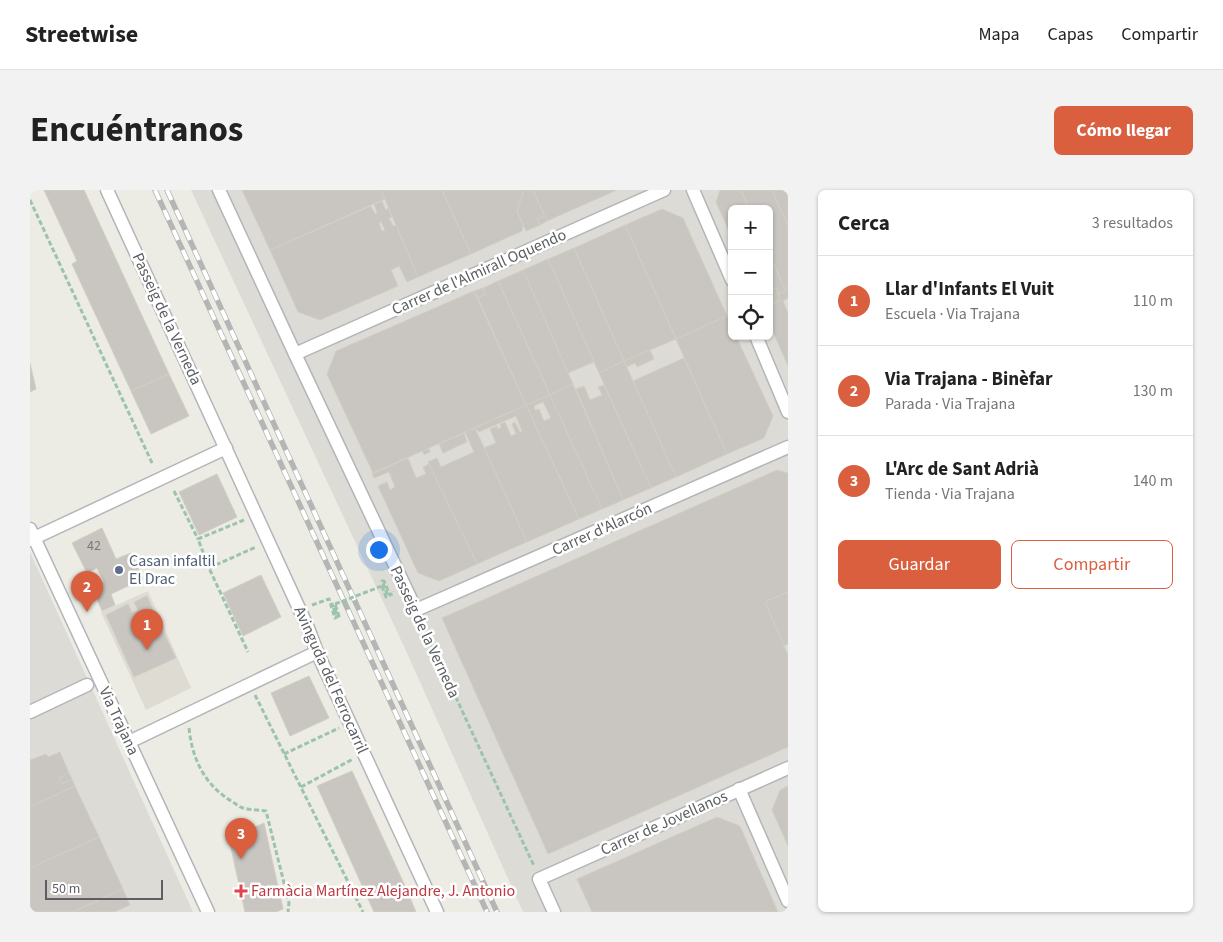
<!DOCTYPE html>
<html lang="es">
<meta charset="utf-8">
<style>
body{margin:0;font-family:"Source Sans 3",sans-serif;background:#f2f2f2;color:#222}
.controls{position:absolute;right:15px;top:15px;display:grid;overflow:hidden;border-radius:8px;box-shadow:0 1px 4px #0004}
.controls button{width:45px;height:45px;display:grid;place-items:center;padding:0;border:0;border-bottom:1px solid #e0e0e0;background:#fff;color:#222;font:25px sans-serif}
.scale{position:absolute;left:15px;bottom:12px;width:118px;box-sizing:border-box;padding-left:5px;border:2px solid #5c5e63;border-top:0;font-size:14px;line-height:18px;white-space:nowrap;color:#5c5e63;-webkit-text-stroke:4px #fff;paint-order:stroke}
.you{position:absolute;left:348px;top:359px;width:18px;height:18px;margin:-12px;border:4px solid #fff;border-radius:50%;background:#1a73e8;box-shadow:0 0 0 8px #1a73e833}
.badge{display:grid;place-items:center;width:32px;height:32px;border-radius:50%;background:#d95f3f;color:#fff;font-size:16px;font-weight:700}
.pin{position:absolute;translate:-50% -41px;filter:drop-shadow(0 1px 2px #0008)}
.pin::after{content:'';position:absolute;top:26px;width:18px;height:15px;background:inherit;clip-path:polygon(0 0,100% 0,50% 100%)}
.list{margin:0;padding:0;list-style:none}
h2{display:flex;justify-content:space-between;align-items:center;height:65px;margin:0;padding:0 20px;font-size:21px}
h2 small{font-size:16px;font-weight:400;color:#767676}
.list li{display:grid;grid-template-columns:32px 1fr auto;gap:15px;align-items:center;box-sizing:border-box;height:90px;padding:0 20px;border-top:1px solid #e0e0e0}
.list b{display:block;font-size:19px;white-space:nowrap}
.list p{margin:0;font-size:16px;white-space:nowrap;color:#767676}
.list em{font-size:16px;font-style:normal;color:#767676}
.actions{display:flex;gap:10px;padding:15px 20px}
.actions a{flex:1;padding:11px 0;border:1px solid #d95f3f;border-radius:8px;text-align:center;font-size:18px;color:#d95f3f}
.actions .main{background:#d95f3f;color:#fff}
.icon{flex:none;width:28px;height:28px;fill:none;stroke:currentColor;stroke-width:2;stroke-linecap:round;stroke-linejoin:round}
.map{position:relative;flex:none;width:758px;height:722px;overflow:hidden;border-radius:8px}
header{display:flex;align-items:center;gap:30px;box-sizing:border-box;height:70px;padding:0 25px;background:#fff;border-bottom:1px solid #e0e0e0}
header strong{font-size:24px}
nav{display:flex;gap:28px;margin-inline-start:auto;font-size:18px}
.intro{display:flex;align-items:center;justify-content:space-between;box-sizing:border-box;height:120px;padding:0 30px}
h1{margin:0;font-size:35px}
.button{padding:12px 22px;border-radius:8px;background:#d95f3f;color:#fff;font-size:18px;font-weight:700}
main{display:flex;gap:30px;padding:0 30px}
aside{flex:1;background:#fff;border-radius:8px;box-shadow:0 1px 4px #0004}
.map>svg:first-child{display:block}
.industrial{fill:#dcdbd6;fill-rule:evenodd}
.education{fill:#dddbd2}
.building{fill:#c9c6c1;stroke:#d1cfc3;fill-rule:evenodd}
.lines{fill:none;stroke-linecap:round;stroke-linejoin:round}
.street-casing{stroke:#b4b5ba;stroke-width:15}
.path{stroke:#9cc3ac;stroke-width:3;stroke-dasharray:5 2.5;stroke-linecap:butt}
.street{stroke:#fff;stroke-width:12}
.rail-casing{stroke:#b4b5b5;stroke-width:5.5}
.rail{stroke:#fff;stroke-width:4;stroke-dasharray:11;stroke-linecap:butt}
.path-bridge{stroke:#9cc3ac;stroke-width:3;stroke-dasharray:5 2.5;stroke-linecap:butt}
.service-dot{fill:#5c6f8a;stroke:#fff;stroke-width:2}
.health-dot{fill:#e0444e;stroke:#fff;stroke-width:2}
.labels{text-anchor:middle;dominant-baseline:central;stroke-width:5;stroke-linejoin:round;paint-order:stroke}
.number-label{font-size:14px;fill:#77787a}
.street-label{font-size:16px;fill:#5c5e63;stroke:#fff}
.service-label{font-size:16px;fill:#4e5e75;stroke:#fff;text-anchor:start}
.health-label{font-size:16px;fill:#be3a42;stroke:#fff;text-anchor:start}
</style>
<header>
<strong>Streetwise</strong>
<nav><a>Mapa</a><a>Capas</a><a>Compartir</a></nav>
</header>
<div class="intro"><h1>Encuéntranos</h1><a class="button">Cómo llegar</a></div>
<main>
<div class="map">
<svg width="758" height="722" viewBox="0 0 758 722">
<rect width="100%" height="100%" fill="#edece4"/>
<g class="industrial">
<path d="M161,0H758V722H493L377,463ZM702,19H739V146H702Z"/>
<polygon points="0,362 163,722 0,722"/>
</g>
<polygon class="education" points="118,401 161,498 116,520 71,422"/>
<g class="building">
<polygon points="14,0 54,0 139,184 101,201 42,74 47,71"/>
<polygon points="212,0 351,0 355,9 240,60"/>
<polygon points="351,0 412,0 441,64 388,87"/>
<polygon points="412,0 494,0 487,21 493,35 492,41 441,64"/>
<polygon points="494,0 503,0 515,26 507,29 510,35 496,41 487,21"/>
<polygon points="503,0 587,0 517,31"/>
<polygon points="690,0 711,0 719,19 702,19 702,48 686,12"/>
<polygon points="711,0 742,0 758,36 758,100 756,101 739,64 739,19 719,19"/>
<polygon points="742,0 758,0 758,36"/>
<path d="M352,11L356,20L358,18L362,27L359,28L363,36L366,35L388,87L377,92L369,76L361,80L368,96L290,130L268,122L240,60L341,16L345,24L347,23L344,14ZM351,32L355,40L352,41L349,33Z"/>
<polygon points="632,19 653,28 697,126 646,149 595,35"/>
<polygon points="515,26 517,31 510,35 507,29"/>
<polygon points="595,35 646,149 594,171 544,58"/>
<polygon points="544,58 594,171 569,183 518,69"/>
<polygon points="739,64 756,101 748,104 746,98 739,101"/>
<polygon points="518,69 564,172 538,183 493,80"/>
<polygon points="493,80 543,194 520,205 468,91"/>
<polygon points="468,91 520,205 496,215 448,108 455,104 453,98"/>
<polygon points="453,98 455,104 448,108 444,101"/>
<polygon points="746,98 751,110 739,116 739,101"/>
<polygon points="758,100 758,108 753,111 758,123 758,176 739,133 739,116 751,110 748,104"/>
<polygon points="444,101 496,215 343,283 297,184 306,161"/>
<polygon points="697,126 702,136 702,146 706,146 743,226 734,248 697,264 646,149"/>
<polygon points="620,160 624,169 607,177 605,173 597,177 594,171"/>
<polygon points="654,168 697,264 646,287 603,191"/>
<polygon points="594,171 646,287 621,298 569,183"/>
<polygon points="0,173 6,199 0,202"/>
<polygon points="139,184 159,226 121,244 101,201"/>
<polygon points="543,194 593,310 572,319 520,205"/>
<polygon points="574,195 621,298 593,310 546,199 554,196 560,210 572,205 568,197"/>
<path d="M520,205L572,319L549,329L496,215ZM513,212L521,228L514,231L509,219L505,220L504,216Z"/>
<polygon points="496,215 549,329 497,352 454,258 466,253 460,239 467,236 468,239 471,237 470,234 475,232 481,246 486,244 482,234 485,232 490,242 492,241 486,226 449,242 445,238"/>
<polygon points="445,238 497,352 447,374 398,272 407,268 411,277 444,262 435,242"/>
<polygon points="434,243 437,252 413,263 409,254"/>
<polygon points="399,259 400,262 394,265 392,261"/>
<polygon points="378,268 386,288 396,284 393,277 399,274 447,374 409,391 388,383 348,296 357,292 360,300 365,297 359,282 344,288 342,284"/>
<polygon points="747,280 758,283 758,402 735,412 758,465 758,557 518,664 412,428"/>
<polygon points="187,284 207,327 169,345 149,302"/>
<polygon points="72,338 86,369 101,363 113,389 81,404 85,415 72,421 62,397 74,392 67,378 57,383 42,353"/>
<polygon points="231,385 251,427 213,446 193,403"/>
<polygon points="758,402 758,454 754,456 735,412"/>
<polygon points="117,406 124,422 118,425 123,437 130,435 146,468 104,487 76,425 98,414 102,423 108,420 104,412"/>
<polygon points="279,486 299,528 260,546 241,503"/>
<polygon points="30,562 39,583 29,588 32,594 42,589 45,596 0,617 0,570 16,564 18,567"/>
<polygon points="322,581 376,698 386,722 344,722 287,596"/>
<polygon points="39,583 42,589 32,594 29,588"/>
<polygon points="45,596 69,647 0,678 0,617"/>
<polygon points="758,596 758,656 742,620 750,600"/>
<polygon points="687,627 710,636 748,722 562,722 547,689"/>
<polygon points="234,633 253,719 246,722 215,722 199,649"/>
<polygon points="69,647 93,699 43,722 0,722 0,678"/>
<polygon points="93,699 100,715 84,722 43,722"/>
</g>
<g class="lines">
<g class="street-casing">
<g id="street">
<polyline points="77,0 278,438 287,462 407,722"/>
<polyline points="189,0 265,164 386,420 758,257"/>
<polyline points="663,0 702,90"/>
<polyline points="726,146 758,222"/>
<polyline points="265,164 634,0"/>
<polyline points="0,339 178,722"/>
<polyline points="0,350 196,258"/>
<polyline points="0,522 57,495"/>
<polyline points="99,552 287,462"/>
<polyline points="709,599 758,711"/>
<polyline points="524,722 509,689 758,578"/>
</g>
</g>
<g class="path">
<polyline points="0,10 123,275"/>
<polyline points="144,301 168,349"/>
<polyline points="214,330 168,349 179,378 218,462"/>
<polyline points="179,378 226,357"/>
<polyline points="352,396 356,407 358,406 352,391 354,391 360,405 363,404 362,402"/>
<polyline points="282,415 299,409 305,428 307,427 302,414 308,426 309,426 305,414"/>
<polyline points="391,432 504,676"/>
<polyline points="225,505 333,722"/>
<path d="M159,538C162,569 175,596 203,612C206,614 209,617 213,618C220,620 229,620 236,621L259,713L258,722"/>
<polyline points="254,564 309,538"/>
<polyline points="271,597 323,569"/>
</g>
<use href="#street" class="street"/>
<g class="rail-casing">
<g id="rail">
<polyline points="125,0 457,722"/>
<polyline points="137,0 467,722"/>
</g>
</g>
<use href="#rail" class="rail"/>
<polyline class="path-bridge" points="305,414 352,396"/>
</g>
<circle class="service-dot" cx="89" cy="380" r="5"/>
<path class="health-dot" d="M208.5 693.5h5v5h5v5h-5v5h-5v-5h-5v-5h5z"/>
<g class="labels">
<g class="number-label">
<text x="64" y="356">42</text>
</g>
<g class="street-label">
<text transform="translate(449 82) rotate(-24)">Carrer de l'Almirall Oquendo</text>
<text transform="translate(137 129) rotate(65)">Passeig de la Verneda</text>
<text transform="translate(572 339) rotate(-24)">Carrer d'Alarcón</text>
<text transform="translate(395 442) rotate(65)">Passeig de la Verneda</text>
<text transform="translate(301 490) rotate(66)">Avinguda del Ferrocarril</text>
<text transform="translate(89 531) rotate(65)">Via Trajana</text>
<text transform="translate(634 633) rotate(-24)">Carrer de Jovellanos</text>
</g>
<g class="service-label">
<text x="99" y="371">Casan infaltil<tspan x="99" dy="18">El Drac</tspan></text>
</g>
<g class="health-label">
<text x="221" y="701">Farmàcia Martínez Alejandre, J. Antonio</text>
</g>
</g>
</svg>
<div class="controls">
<button>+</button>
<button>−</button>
<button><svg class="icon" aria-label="locate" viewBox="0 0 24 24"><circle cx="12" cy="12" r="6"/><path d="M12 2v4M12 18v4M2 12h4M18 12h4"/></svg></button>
</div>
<div class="scale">50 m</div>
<div class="you"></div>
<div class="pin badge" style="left:117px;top:460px">1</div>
<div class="pin badge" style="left:57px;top:422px">2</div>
<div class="pin badge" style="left:211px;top:669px">3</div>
</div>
<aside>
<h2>Cerca<small>3 resultados</small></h2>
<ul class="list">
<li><span class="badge">1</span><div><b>Llar d'Infants El Vuit</b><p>Escuela · Via Trajana</p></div><em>110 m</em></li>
<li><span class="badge">2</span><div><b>Via Trajana - Binèfar</b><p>Parada · Via Trajana</p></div><em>130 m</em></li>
<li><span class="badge">3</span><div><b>L'Arc de Sant Adrià</b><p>Tienda · Via Trajana</p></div><em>140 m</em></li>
</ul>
<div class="actions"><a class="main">Guardar</a><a>Compartir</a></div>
</aside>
</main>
